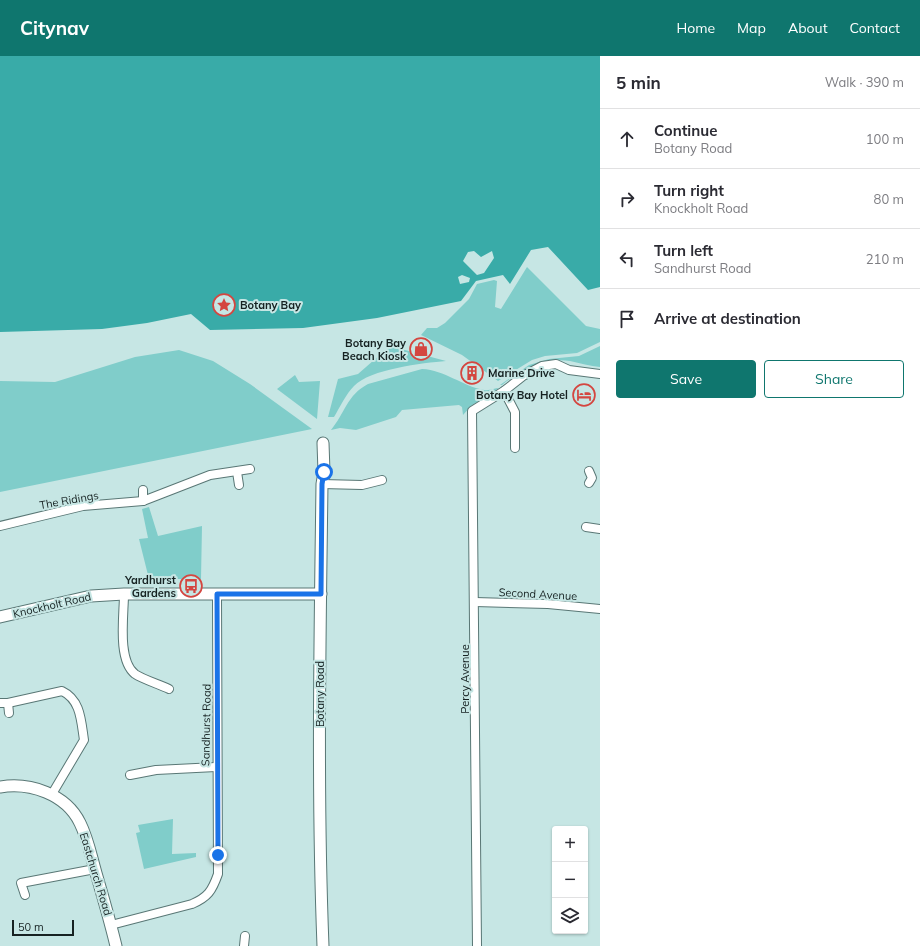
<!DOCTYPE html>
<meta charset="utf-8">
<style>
body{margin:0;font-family:Mulish,sans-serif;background:#f2f2f3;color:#2b2b33}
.controls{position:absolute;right:12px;bottom:12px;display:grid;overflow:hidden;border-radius:4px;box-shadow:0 1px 3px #0004}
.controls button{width:36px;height:36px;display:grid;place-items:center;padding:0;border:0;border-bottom:1px solid #e1e1e2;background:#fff;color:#2b2b33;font:20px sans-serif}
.scale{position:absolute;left:12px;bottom:10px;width:62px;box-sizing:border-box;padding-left:4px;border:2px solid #162222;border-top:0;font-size:11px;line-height:14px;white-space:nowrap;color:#162222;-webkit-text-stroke:3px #c6e6e4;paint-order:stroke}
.stop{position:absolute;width:12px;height:12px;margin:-9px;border:3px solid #1a73e8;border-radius:50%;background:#fff}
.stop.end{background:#1a73e8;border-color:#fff;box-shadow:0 1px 4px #0008}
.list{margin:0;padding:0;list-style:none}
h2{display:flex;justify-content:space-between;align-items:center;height:52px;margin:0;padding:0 16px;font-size:17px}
h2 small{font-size:13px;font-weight:400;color:#7c7c81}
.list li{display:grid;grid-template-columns:26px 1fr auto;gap:12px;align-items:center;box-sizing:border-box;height:60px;padding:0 16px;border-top:1px solid #e1e1e2}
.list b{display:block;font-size:15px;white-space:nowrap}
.list p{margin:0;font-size:13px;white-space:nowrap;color:#7c7c81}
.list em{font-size:13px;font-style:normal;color:#7c7c81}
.actions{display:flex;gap:8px;padding:12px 16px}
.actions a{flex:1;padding:9px 0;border:1px solid #0f766e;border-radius:4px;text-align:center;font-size:14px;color:#0f766e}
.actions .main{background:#0f766e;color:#fff}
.icon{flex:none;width:22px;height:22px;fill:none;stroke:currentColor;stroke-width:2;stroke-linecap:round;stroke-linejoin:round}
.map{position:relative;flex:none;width:600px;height:890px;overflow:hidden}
header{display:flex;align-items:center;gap:24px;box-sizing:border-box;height:56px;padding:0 20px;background:#0f766e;color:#fff}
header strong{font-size:19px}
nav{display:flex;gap:22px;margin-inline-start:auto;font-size:14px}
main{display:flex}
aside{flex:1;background:#fff}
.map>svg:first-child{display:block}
.green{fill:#80cdca}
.water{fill:#39aba8;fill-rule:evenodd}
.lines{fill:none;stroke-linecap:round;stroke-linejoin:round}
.street-casing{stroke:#597775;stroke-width:10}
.secondary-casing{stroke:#597775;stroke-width:13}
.street{stroke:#fff;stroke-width:8}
.secondary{stroke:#fff;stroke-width:11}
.route{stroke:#1a73e8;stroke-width:5}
.labels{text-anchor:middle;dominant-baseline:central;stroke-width:4;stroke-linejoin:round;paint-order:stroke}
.poi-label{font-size:11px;font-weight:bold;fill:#162222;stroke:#c6e6e4;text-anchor:end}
.street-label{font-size:11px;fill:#162222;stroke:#c6e6e4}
</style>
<header>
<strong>Citynav</strong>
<nav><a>Home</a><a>Map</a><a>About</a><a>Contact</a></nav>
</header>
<main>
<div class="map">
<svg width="600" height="890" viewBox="0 0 600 890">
<rect width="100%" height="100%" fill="#c6e6e4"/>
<g class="green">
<polygon points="527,211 586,270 600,273 600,286 577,297 545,300 532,304 498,325 483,314 480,315 480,312 462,299 421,279 427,272 437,272 445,267 469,243 477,228 494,224 497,225 495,251 501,253"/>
<path d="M390,290L446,305C423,307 370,313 354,330C346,338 340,351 334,361H328L338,323L358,318Z"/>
<path d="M600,290V311C590,310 580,307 570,305C545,301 520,314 502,329H500L529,309L549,303L579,300Z"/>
<polygon points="179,294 213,305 250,328 312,373 0,436 0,325 55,326 135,301"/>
<path d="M422,313C445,314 462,330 484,334C490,335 495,332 499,332L471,350L463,359L462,351L459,349L402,354L396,361L356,374L340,372L331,374C345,357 347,339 368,328Z"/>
<polygon points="295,319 299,326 320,325 317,363 277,333"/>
<polygon points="149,451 158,480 202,470 201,523 149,523 139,483 148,482 142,453"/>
<polygon points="173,763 172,798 196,797 196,801 144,813 136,777 140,776 138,769"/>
</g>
<path class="water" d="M0,0H600V231L588,234L548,191L531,194L510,228L503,219L476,225L461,245L377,262L303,272L210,274L191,258L147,267L102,273L0,276ZM474,195L481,201L492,195L494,202L484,217L477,219L463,205L468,196ZM462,219L470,222L469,226L460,228L458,221Z"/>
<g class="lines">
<g class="street-casing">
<g id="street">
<polyline points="504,335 515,356 515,392"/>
<polyline points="237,416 239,429"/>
<polyline points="589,427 592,422 589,415"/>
<polyline points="322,428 362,429 382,424"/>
<polyline points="143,434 143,445"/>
<polyline points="0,470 83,450 143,445 210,419 250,413"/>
<polyline points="586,471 600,473"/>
<path d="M124,538C124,559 117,604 135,618C142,623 161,629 169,633"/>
<polyline points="475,546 548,548 600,553"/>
<path d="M1,647H8L62,635C81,644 81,665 84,684L52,738"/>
<polyline points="8,647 9,657"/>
<polyline points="130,719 156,714 216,711"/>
<polyline points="25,839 21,827 95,813"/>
<path d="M111,869L192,848C208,841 212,835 218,818L217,538"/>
<polyline points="244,890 245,880"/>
<polyline points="477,890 472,355 504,335 523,320 542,310 556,308 569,314 600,318"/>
</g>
</g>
<g class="secondary-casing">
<g id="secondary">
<path d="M323,387L324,416L322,428C320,582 317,736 323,890"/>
<polyline points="0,561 91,540 124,538 321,538"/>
<path d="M0,731C30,726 66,738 80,767C88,783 91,800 96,817C103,841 110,865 116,890"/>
</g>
</g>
<use href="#street" class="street"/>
<use href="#secondary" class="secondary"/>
</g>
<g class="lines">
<polyline class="route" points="218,799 217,538 321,538 322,428 324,416"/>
</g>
<defs>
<g id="sight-ring" transform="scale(1.15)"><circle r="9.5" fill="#c6e6e4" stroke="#d44640" stroke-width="1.5"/><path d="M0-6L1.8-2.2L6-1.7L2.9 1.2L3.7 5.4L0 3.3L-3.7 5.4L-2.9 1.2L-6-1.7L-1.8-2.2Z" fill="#d44640"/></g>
<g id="shop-ring" transform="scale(1.15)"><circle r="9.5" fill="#c6e6e4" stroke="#d44640" stroke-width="1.5"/><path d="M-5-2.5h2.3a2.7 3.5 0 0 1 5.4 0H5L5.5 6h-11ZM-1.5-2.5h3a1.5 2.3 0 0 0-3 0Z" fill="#d44640"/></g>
<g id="building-ring" transform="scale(1.15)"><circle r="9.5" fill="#c6e6e4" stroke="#d44640" stroke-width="1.5"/><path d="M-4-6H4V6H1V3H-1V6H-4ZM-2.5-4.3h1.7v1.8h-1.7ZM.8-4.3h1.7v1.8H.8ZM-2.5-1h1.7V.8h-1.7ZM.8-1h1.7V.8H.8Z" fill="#d44640"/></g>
<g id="hotel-ring" transform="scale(1.15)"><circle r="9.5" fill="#c6e6e4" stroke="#d44640" stroke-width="1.5"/><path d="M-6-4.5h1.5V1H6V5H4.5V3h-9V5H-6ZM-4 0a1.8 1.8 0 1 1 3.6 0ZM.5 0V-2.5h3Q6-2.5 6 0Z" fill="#d44640"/></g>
<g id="bus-ring" transform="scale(1.15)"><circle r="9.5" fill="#c6e6e4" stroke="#d44640" stroke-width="1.5"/><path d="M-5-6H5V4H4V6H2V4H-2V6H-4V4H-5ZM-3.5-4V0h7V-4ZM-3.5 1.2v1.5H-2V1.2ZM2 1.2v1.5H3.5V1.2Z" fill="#d44640"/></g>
</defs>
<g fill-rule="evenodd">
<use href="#sight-ring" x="224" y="249"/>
<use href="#shop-ring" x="421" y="293"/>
<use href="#building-ring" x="472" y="317"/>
<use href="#hotel-ring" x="584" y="339"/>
<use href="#bus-ring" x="191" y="530"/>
</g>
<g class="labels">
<g class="poi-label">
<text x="240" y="249" text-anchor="start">Botany Bay</text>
<text x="406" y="287">Botany Bay<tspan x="406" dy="13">Beach Kiosk</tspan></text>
<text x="488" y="317" text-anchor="start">Marine Drive</text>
<text x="568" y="339">Botany Bay Hotel</text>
<text x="176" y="524">Yardhurst<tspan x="176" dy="13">Gardens</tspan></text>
</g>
<g class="street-label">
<text transform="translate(69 444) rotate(-10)">The Ridings</text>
<text transform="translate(538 538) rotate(3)">Second Avenue</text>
<text transform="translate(52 549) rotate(-13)">Knockholt Road</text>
<text transform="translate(465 623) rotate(-90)">Percy Avenue</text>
<text transform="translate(320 638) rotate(-90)">Botany Road</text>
<text transform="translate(206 669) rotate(-89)">Sandhurst Road</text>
<text transform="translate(96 818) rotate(73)">Eastchurch Road</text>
</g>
</g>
</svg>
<div class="controls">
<button>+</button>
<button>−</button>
<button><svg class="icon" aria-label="layers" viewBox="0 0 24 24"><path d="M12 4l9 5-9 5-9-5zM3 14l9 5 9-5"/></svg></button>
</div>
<div class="scale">50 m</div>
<div class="stop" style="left:324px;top:416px"></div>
<div class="stop end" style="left:218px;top:799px"></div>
</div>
<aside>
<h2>5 min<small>Walk · 390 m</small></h2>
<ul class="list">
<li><svg class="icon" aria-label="ahead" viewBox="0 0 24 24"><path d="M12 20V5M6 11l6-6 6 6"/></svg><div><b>Continue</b><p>Botany Road</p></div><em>100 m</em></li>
<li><svg class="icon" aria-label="right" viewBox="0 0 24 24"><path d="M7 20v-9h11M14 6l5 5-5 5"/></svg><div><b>Turn right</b><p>Knockholt Road</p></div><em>80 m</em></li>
<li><svg class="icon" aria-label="left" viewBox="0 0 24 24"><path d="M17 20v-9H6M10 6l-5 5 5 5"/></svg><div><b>Turn left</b><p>Sandhurst Road</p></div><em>210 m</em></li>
<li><svg class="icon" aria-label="arrive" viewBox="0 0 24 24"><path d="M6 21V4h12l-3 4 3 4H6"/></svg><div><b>Arrive at destination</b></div></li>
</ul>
<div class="actions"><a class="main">Save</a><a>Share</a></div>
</aside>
</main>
